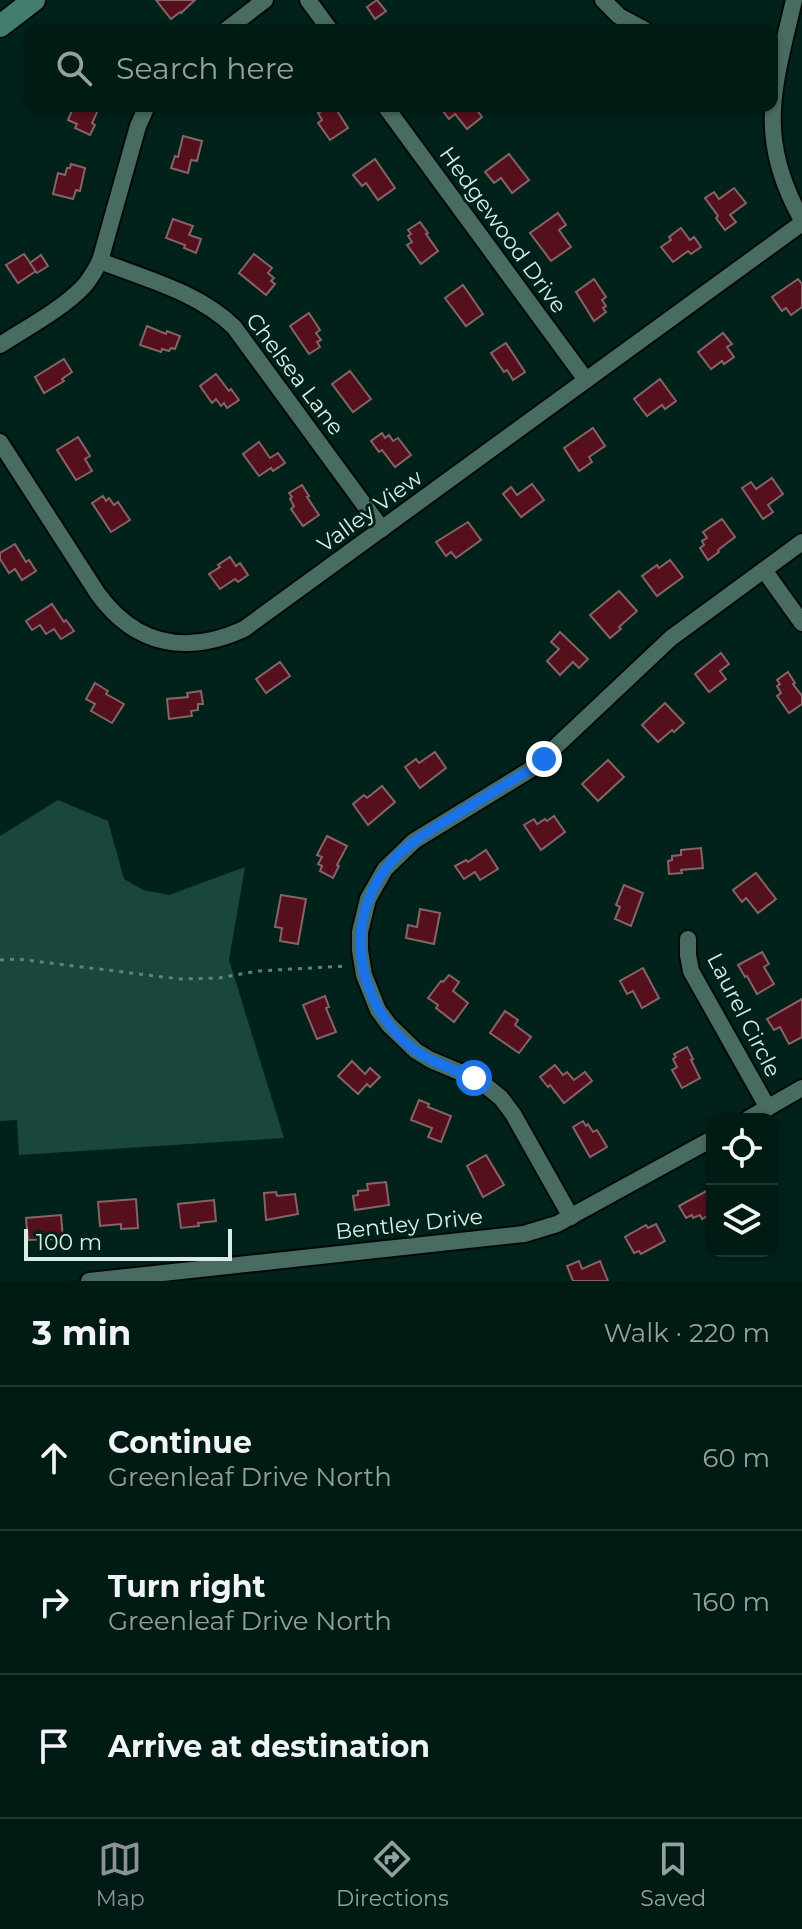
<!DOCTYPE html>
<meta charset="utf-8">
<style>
body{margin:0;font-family:Montserrat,sans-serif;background:#0e2722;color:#f1f3f6}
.controls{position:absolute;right:24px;bottom:24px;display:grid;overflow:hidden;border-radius:16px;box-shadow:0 2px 6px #0004}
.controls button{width:72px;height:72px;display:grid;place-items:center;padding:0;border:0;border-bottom:2px solid #223834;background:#001a14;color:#f1f3f6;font:40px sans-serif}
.scale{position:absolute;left:24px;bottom:20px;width:208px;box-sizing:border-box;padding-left:8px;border:4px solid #daede7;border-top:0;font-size:22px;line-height:28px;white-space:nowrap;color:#daede7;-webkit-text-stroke:6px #00221b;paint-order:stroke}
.stop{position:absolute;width:24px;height:24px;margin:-18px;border:6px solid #1a73e8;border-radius:50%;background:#fff}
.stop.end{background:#1a73e8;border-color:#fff;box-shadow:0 2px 8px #0008}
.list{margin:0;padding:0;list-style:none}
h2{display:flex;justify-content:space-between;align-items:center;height:104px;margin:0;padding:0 32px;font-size:34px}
h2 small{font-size:26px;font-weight:400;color:#95a1a0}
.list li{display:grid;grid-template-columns:52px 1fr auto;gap:24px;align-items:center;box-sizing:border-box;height:144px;padding:0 32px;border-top:2px solid #223834}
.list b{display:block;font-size:30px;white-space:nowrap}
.list p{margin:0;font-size:26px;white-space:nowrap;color:#95a1a0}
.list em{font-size:26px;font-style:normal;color:#95a1a0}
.icon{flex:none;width:44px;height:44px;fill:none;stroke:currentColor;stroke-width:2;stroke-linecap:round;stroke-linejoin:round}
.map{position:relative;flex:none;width:802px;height:1281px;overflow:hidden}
.search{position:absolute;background:#001a14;box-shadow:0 2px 6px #0004;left:24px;right:24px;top:24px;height:88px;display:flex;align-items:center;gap:20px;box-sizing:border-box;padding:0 28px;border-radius:16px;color:#95a1a0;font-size:30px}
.sheet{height:536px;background:#001a14}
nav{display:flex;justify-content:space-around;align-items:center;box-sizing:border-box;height:112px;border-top:2px solid #223834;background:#001a14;font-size:22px;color:#95a1a0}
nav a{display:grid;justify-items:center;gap:4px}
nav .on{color:#8c9099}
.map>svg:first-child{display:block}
.green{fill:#19473d}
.building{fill:#560f1d;stroke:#866466;stroke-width:2}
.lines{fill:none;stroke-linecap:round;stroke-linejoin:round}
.street-casing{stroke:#000a06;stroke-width:20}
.secondary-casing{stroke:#000a06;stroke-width:26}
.path{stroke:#647f79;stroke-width:3;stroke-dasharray:4 6;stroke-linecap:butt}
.street{stroke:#496c62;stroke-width:16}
.secondary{stroke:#427d6f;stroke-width:22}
.route{stroke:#1a73e8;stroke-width:10}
.labels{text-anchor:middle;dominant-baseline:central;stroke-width:6;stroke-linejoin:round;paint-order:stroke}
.street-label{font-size:22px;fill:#daede7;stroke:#00221b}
</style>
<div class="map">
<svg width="802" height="1281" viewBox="0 0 802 1281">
<rect width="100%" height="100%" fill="#00221b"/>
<polygon class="green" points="58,800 108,821 124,879 143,890 169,895 245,867 229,960 284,1138 19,1155 17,1120 0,1121 0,836"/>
<g class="building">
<polygon points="156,0 195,0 181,13 180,12 171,19"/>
<polygon points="377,0 386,11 375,19 367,7"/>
<polygon points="80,106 100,106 92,123 95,125 90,135 75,128 77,124 68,120 73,108 78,110"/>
<polygon points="319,106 334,106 348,128 330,140 318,123 322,120 318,113 322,111"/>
<polygon points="439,106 474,106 482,117 467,129 455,114 449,119"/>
<polygon points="183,136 202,141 197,161 191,160 188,173 171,168 175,156 178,157"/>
<polygon points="509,154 529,180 512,193 501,178 494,183 485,172"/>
<polygon points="375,159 395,188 378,200 366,183 362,186 353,175"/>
<polygon points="71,164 85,168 80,191 76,190 73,199 53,194 58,173 65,175 67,168 70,168"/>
<polygon points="734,188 746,203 730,215 736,222 725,230 716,218 718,216 705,198 714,192 719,199"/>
<polygon points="558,213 566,225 559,230 571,247 551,261 530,233"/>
<polygon points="173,219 193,226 189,235 201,239 196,253 184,248 185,245 166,238"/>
<polygon points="420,222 428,233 426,234 438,251 421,264 407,245 412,242 408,236 411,234 408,230"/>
<polygon points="681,228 690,240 694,237 701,247 691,254 688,251 673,262 661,247 671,240 669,237"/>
<polygon points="24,254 36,271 18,283 6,265"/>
<polygon points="254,254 272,268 268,273 274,278 271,281 275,284 266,295 239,273"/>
<polygon points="41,255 48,266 37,273 30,263"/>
<polygon points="594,279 606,297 602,300 606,306 603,308 606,312 594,321 576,292"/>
<polygon points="798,279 802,284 802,307 791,315 786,308 782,311 772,297"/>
<polygon points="463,285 483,314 466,326 445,298"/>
<polygon points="309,313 320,330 316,333 321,340 317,342 320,347 309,354 290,326"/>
<polygon points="147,326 166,334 167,331 180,336 175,349 171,348 169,351 162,349 161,352 140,345"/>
<polygon points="723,333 732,344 727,347 734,357 724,364 722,361 711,369 698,352"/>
<polygon points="506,343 525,372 513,380 507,370 504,372 491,353"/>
<polygon points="64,359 72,372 62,379 64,381 44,393 35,377"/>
<polygon points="350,371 371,399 353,412 332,384"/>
<polygon points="216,374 229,391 231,389 239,400 227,408 224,403 221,406 216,399 212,403 200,386"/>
<polygon points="660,379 676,401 665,409 662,405 647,416 634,399"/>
<polygon points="593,428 605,446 589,457 592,462 579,471 564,448"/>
<polygon points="382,433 385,438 389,435 393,441 398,438 411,455 395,467 382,450 379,452 371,441"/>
<polygon points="78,437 90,456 85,459 92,471 76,480 57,450"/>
<polygon points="259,442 270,458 278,453 285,463 273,471 271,468 259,476 243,454"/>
<polygon points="772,478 783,494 768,505 773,512 763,519 742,488 751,482 756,489"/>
<polygon points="532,484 544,500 521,517 503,494 511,487 517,495"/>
<polygon points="302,485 309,496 307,497 319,515 303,526 291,509 294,506 290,499 292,497 289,493"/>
<polygon points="103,496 106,501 109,498 114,505 118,502 130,520 111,532 92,503"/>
<polygon points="722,519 735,537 718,550 719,552 708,560 700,548 704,545 702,541 707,538 703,532"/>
<polygon points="468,522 481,540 456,558 451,552 446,556 436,542"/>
<polygon points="15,544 26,562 29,560 36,571 22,580 15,569 9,573 0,559 0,553"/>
<polygon points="230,557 236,566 240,563 248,575 238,582 235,579 220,589 209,574 220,567 218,565"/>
<polygon points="670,560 683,577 657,596 642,576 657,565 659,568"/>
<polygon points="619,591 637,611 619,627 621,629 610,638 590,615"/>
<polygon points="52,604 64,622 66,620 74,631 61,639 54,629 46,634 40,625 32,630 26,621"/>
<polygon points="560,632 588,659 579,668 573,662 560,675 547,661 559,649 551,642"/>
<polygon points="721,653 729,664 720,671 726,679 709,692 695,674"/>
<polygon points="280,662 290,676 266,693 256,679"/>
<polygon points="788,672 795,683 793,684 802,696 802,704 789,713 777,696 781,693 777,686 780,684 777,680"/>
<polygon points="95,683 108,691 106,694 124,704 112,723 91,711 95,704 86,699"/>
<polygon points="201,691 203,704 198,704 198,710 191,711 192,716 169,719 167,699 188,697 187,693"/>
<polygon points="665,703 684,723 674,732 672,730 658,742 642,725"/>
<polygon points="435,752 446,768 420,788 405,767 416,759 419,763"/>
<polygon points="608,760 624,777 598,801 582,784"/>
<polygon points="382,786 395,802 368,825 353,804 364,795 367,798"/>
<polygon points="554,816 565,832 541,850 524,825 534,819 537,824 545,819 547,821"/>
<polygon points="327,836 347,846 337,865 339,866 333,878 320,871 322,866 318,864 322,857 317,855"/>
<polygon points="701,848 703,868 681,870 682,873 669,874 668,861 672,860 672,856 681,855 681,850"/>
<polygon points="486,850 498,869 480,880 475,872 464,879 455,866 466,860 468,862"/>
<polygon points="756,873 776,899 758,913 746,898 742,902 733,890"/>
<polygon points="624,885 643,893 631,926 615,919 620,907 616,905"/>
<polygon points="281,895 306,899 298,944 280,941 282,928 275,927"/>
<polygon points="420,909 440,913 434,944 406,938 408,925 417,927"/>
<polygon points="762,952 769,964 764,967 774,984 757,994 747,976 745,977 738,965"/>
<polygon points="643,968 659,998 642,1008 633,991 627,994 620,981"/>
<polygon points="449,975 459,982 453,991 468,1003 454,1022 436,1008 438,1005 428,998 441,981 443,982"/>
<polygon points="325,996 329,1007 326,1008 336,1032 317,1039 303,1005"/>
<polygon points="802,999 802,1037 789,1044 780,1027 774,1030 767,1019"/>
<polygon points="505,1011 518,1020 515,1025 531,1037 519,1053 490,1033"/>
<polygon points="687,1047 693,1059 691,1060 700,1078 682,1088 672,1070 677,1067 673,1059 676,1057 674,1054"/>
<polygon points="352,1061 365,1074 370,1068 380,1077 370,1087 367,1084 358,1094 338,1076"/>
<polygon points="555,1065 563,1075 567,1072 574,1080 585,1072 592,1081 564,1103 550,1085 548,1087 540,1077"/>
<polygon points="419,1100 429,1104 428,1107 451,1116 441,1142 428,1137 432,1128 411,1120"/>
<polygon points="583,1121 586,1126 588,1124 593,1132 597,1130 607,1147 590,1157 573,1127"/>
<polygon points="486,1155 504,1185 483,1197 467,1166"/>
<polygon points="386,1182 389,1205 355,1210 353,1196 358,1195 358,1191 368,1190 367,1184"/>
<polygon points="712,1188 712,1213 702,1219 700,1215 693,1218 692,1215 686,1218 679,1206"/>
<polygon points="276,1192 277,1196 295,1194 298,1214 266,1220 264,1193"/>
<polygon points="136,1199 138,1228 121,1229 121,1224 100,1226 98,1202"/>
<polygon points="214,1200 216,1221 198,1223 199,1226 181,1228 178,1204"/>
<polygon points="61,1215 63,1239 28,1240 26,1218"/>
<polygon points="656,1224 665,1241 641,1254 639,1251 634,1253 625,1237 646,1225 648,1228"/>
<polygon points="579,1261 582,1269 600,1261 608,1281 573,1281 567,1266"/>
</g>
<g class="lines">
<g class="street-casing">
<g id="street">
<polyline points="308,0 330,30"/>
<polyline points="603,0 619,16 645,30"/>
<path d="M794,0C774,86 755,137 802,220"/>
<polyline points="226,30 265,0"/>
<polyline points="385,106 586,380"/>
<path d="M100,261C146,279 198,292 234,327L382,529"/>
<path d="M0,345C26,328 61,310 83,287C90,280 95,270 100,261L138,126L147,106"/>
<path d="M0,442L98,594C136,646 187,655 244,629L802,223"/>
<polyline points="764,570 802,623"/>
<polyline points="688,939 688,955 691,971 768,1108"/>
<polyline points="748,1119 802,1088"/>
<polyline points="571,1217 513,1114 501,1098 485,1085 474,1078 431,1060 416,1051 389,1025 378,1010 364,975 360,950 360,932 368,899 385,869 414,841 533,768 671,638 802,542"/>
<polyline points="89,1281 524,1234 557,1224 712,1139"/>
</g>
</g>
<g class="secondary-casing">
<polyline id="secondary" points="0,26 34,0"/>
</g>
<polyline class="path" points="0,960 17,959 180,979 219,978 258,971 346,966"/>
<use href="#street" class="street"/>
<use href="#secondary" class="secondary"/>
</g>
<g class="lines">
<path class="route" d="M474,1078C453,1069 431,1062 413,1049C354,1002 341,915 394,859C411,841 433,829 454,816C480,800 506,784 533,768L544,759"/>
</g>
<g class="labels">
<g class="street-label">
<text transform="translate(503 230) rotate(54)">Hedgewood Drive</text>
<text transform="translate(295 374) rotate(53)">Chelsea Lane</text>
<text transform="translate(370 511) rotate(-36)">Valley View</text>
<text transform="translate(744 1015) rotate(63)">Laurel Circle</text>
<text transform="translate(409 1224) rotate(-6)">Bentley Drive</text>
</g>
</g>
</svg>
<div class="controls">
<button><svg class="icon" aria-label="locate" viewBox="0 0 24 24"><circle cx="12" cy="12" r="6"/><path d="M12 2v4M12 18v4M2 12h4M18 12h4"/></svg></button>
<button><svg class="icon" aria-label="layers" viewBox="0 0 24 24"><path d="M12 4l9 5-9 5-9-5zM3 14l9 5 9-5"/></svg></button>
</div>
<div class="scale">100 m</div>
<div class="stop" style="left:474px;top:1078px"></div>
<div class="stop end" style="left:544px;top:759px"></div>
<div class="search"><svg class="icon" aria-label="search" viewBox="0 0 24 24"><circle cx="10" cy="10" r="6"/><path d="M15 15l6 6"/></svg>Search here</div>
</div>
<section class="sheet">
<h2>3 min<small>Walk · 220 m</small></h2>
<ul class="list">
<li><svg class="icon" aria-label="ahead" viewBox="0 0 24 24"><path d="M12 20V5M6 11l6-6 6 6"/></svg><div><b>Continue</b><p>Greenleaf Drive North</p></div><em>60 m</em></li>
<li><svg class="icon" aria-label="right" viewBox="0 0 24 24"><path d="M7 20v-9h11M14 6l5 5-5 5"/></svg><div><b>Turn right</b><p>Greenleaf Drive North</p></div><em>160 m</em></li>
<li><svg class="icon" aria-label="arrive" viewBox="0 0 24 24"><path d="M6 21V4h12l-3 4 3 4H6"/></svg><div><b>Arrive at destination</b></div></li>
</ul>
</section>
<nav>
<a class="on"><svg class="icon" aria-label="map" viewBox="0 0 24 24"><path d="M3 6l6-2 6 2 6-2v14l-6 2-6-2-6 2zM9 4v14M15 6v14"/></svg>Map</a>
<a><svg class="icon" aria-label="directions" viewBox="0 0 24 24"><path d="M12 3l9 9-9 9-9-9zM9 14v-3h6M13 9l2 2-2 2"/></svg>Directions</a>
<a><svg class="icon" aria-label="saved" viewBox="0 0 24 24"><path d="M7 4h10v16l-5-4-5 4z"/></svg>Saved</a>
</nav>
